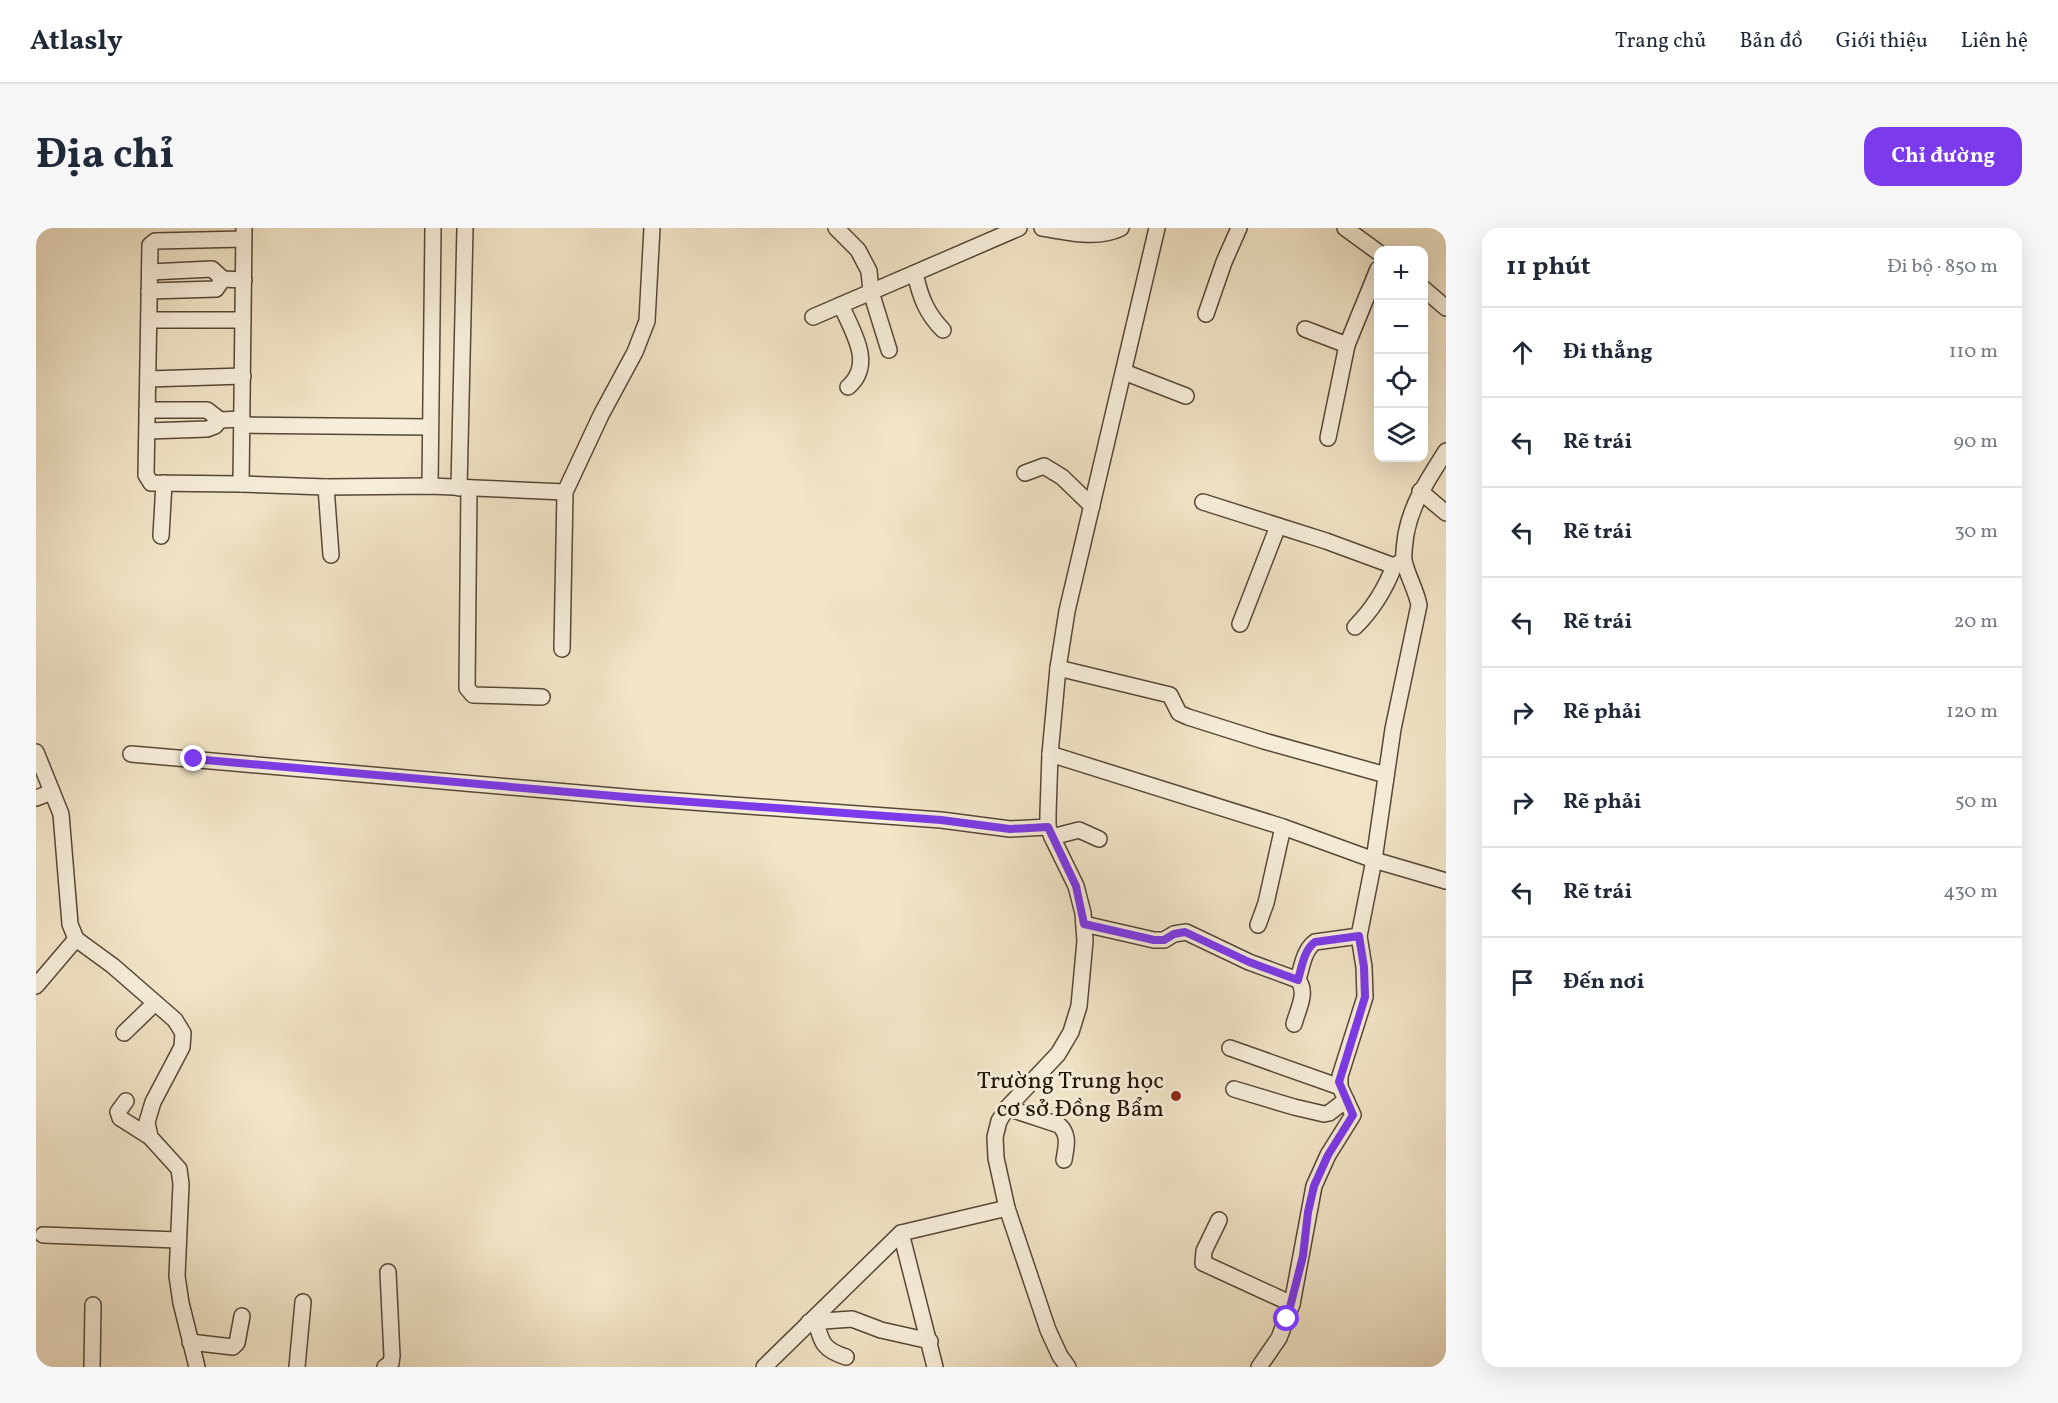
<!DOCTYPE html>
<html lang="vi">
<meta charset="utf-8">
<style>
body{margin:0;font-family:Vollkorn,serif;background:#f6f6f7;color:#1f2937}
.controls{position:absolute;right:18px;top:18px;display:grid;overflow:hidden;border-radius:12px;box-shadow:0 6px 24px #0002}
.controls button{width:54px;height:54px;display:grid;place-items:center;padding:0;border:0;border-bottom:2px solid #e0e1e3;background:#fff;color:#1f2937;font:30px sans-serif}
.stop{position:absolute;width:18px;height:18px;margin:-14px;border:4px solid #7c3aed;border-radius:50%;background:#fff}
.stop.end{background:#7c3aed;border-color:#fff;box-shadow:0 2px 6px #0008}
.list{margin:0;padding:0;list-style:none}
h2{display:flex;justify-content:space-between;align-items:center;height:78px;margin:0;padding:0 24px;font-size:26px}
h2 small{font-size:20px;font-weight:400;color:#747a83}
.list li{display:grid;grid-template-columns:39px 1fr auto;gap:18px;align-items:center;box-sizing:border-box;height:90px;padding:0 24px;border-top:2px solid #e0e1e3}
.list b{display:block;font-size:22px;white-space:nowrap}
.list em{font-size:20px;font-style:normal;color:#747a83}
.icon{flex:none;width:33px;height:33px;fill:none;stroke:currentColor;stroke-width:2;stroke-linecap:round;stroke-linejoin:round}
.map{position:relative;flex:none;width:1410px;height:1139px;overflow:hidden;border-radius:18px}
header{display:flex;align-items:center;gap:36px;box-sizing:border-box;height:84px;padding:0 30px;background:#fff;border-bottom:2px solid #e0e1e3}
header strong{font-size:28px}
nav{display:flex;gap:33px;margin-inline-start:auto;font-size:21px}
.intro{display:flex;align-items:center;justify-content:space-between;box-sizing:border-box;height:144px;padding:0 36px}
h1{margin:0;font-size:42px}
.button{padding:15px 27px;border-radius:18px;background:#7c3aed;color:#fff;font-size:21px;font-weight:700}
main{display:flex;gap:36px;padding:0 36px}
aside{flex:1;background:#fff;border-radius:18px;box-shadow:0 6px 24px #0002}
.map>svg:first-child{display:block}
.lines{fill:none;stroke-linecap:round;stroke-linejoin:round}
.minor-casing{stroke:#574837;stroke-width:18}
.minor{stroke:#f7eedb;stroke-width:15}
.route{stroke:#7c3aed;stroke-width:8}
.poi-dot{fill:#8f2418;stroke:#f7eedb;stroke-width:2}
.labels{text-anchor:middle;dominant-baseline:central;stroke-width:6;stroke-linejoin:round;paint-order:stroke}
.poi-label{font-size:24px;fill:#231407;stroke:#f7eedb;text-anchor:end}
</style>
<header>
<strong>Atlasly</strong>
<nav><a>Trang chủ</a><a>Bản đồ</a><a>Giới thiệu</a><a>Liên hệ</a></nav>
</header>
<div class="intro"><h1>Địa chỉ</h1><a class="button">Chỉ đường</a></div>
<main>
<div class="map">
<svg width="1410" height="1139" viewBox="0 0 1410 1139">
<rect width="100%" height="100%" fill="#f2e5c8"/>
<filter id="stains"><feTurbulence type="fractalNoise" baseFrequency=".00333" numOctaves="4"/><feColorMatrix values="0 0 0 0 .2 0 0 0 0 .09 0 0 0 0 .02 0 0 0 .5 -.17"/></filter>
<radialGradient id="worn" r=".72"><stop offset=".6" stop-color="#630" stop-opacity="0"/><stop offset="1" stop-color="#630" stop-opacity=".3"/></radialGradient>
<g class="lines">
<g class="minor-casing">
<g id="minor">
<polyline points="800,0 822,22 833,43 835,64 853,122"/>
<path d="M1006,0C1032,4 1061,12 1085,0"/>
<polyline points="1309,0 1342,24"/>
<path d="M208,11L119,13L114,17L110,247L115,255L205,256C206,171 207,85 208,0"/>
<polyline points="114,44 176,41 187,51 208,52"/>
<path d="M879,45C884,68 890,85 907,102"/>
<polyline points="1388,61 1410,80"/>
<polyline points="113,63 180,61 187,51"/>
<path d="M805,77C816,103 839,136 812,159"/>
<polyline points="1170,86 1188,34 1203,0"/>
<polyline points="777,89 983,0"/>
<polyline points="114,92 207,92"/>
<polyline points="1269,101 1311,117"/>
<polyline points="1088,144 1150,168"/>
<polyline points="112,151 207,148"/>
<polyline points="111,182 171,182 184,192 206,191"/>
<polyline points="206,197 394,199"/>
<polyline points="111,203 171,201 179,198 184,192"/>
<polyline points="1292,210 1311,117 1342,41"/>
<polyline points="989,245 1008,238 1026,249 1056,278"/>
<polyline points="205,256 290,259 394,258 529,264"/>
<polyline points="394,258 397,0"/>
<polyline points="290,259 295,327"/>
<polyline points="423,260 429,0"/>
<polyline points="433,260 431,460 437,467 506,469"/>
<polyline points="1384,263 1410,285"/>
<polyline points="1167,274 1290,313 1358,338 1368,332"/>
<polyline points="125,308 128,255"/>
<polyline points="1204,396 1242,298"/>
<path d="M1319,399C1337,381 1349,362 1358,338"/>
<polyline points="526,421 529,264 565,187 599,124 611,93 616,0"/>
<polyline points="1022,440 1134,467 1143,485 1152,489 1228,513 1350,547"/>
<polyline points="0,524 25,586 34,696 40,711 77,738 139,792 147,805 146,819 117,874 111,894 114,909 143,941 145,956 141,1048 145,1075 161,1139"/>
<polyline points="95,526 601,570 905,592 974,601 1012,599"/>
<polyline points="1014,526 1247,599 1338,632 1410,653"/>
<polyline points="0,570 16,564"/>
<polyline points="1016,609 1043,602 1063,611"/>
<path d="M1048,696L1118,712H1128L1138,706L1150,704L1213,734L1262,752C1266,738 1268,722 1279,714L1323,708"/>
<polyline points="1222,697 1230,675 1247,599"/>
<polyline points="0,758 40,711"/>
<path d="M1258,796C1262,781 1272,764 1262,752"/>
<polyline points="88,805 119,775"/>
<polyline points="1194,820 1304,859"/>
<polyline points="1198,861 1258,879 1288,886 1293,885 1310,872"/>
<polyline points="90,873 82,884 84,890 114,909"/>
<path d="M971,880L1023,897C1034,907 1030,919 1028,932"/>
<polyline points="1183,992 1168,1023 1167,1035 1256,1076"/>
<polyline points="865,1005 899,1139"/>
<polyline points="7,1007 141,1012"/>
<path d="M780,1093C785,1115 788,1122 810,1129"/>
<polyline points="773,1094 816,1091 845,1102 894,1113"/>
<polyline points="154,1114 197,1119 201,1115 206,1088"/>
<polyline points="56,1139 57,1077"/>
<polyline points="261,1139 267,1074"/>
<polyline points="349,1139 355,1135 356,1128 352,1044"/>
<polyline points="728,1139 865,1005 971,980"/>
<polyline points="1032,1139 1024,1128 1012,1102 971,980 960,930 959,909 963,893 971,880 1022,826 1035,804 1043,778 1049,713 1047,685 1040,658 1016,609 1012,599 1012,586 1014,526 1022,440 1031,383 1121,0"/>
<path d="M1223,1139L1243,1110L1256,1076L1278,958L1292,927L1317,887L1304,859V848L1329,769L1328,739L1323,708L1338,632L1357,501L1383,377C1380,362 1372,349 1368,333C1367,324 1369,315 1370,306C1376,274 1393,250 1410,223"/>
</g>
</g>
<use href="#minor" class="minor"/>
</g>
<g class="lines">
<path class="route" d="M158,531L601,570L905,592L974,601L1012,599L1040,658L1048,696L1118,712H1128L1138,706L1149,704L1213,734L1262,752C1266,738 1268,722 1279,714L1323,708L1328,739L1329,769L1303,854L1317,887L1292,927L1278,958L1272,984L1267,1028L1251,1091"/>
</g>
<circle class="poi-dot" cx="1140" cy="868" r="6"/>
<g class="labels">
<g class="poi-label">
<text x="1128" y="854">Trường Trung học<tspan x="1128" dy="28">cơ sở Đồng Bẩm</tspan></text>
</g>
</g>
<rect width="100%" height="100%" filter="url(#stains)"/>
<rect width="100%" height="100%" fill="url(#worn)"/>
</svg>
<div class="controls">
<button>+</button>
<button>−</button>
<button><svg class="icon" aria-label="locate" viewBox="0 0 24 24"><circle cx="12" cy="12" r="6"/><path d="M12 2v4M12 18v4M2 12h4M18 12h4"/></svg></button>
<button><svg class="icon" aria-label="layers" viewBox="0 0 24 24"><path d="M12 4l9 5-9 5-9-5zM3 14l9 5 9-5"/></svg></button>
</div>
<div class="stop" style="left:1251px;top:1091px"></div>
<div class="stop end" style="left:158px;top:531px"></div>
</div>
<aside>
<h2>11 phút<small>Đi bộ · 850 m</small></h2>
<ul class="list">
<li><svg class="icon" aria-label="ahead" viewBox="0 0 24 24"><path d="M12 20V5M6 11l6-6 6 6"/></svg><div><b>Đi thẳng</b></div><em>110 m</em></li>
<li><svg class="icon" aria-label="left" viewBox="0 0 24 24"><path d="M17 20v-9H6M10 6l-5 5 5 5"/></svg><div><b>Rẽ trái</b></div><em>90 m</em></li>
<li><svg class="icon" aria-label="left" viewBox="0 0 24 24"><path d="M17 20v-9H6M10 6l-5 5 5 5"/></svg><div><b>Rẽ trái</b></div><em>30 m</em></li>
<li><svg class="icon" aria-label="left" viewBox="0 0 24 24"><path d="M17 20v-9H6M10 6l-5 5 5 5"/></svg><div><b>Rẽ trái</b></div><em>20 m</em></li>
<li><svg class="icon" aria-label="right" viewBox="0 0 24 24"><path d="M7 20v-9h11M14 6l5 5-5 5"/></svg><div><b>Rẽ phải</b></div><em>120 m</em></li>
<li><svg class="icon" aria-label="right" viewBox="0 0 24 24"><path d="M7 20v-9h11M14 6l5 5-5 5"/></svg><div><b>Rẽ phải</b></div><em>50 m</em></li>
<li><svg class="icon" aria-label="left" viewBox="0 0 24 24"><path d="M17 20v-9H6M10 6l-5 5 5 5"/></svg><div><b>Rẽ trái</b></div><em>430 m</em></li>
<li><svg class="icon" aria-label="arrive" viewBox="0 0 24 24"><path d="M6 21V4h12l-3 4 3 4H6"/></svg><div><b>Đến nơi</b></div></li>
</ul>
</aside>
</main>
